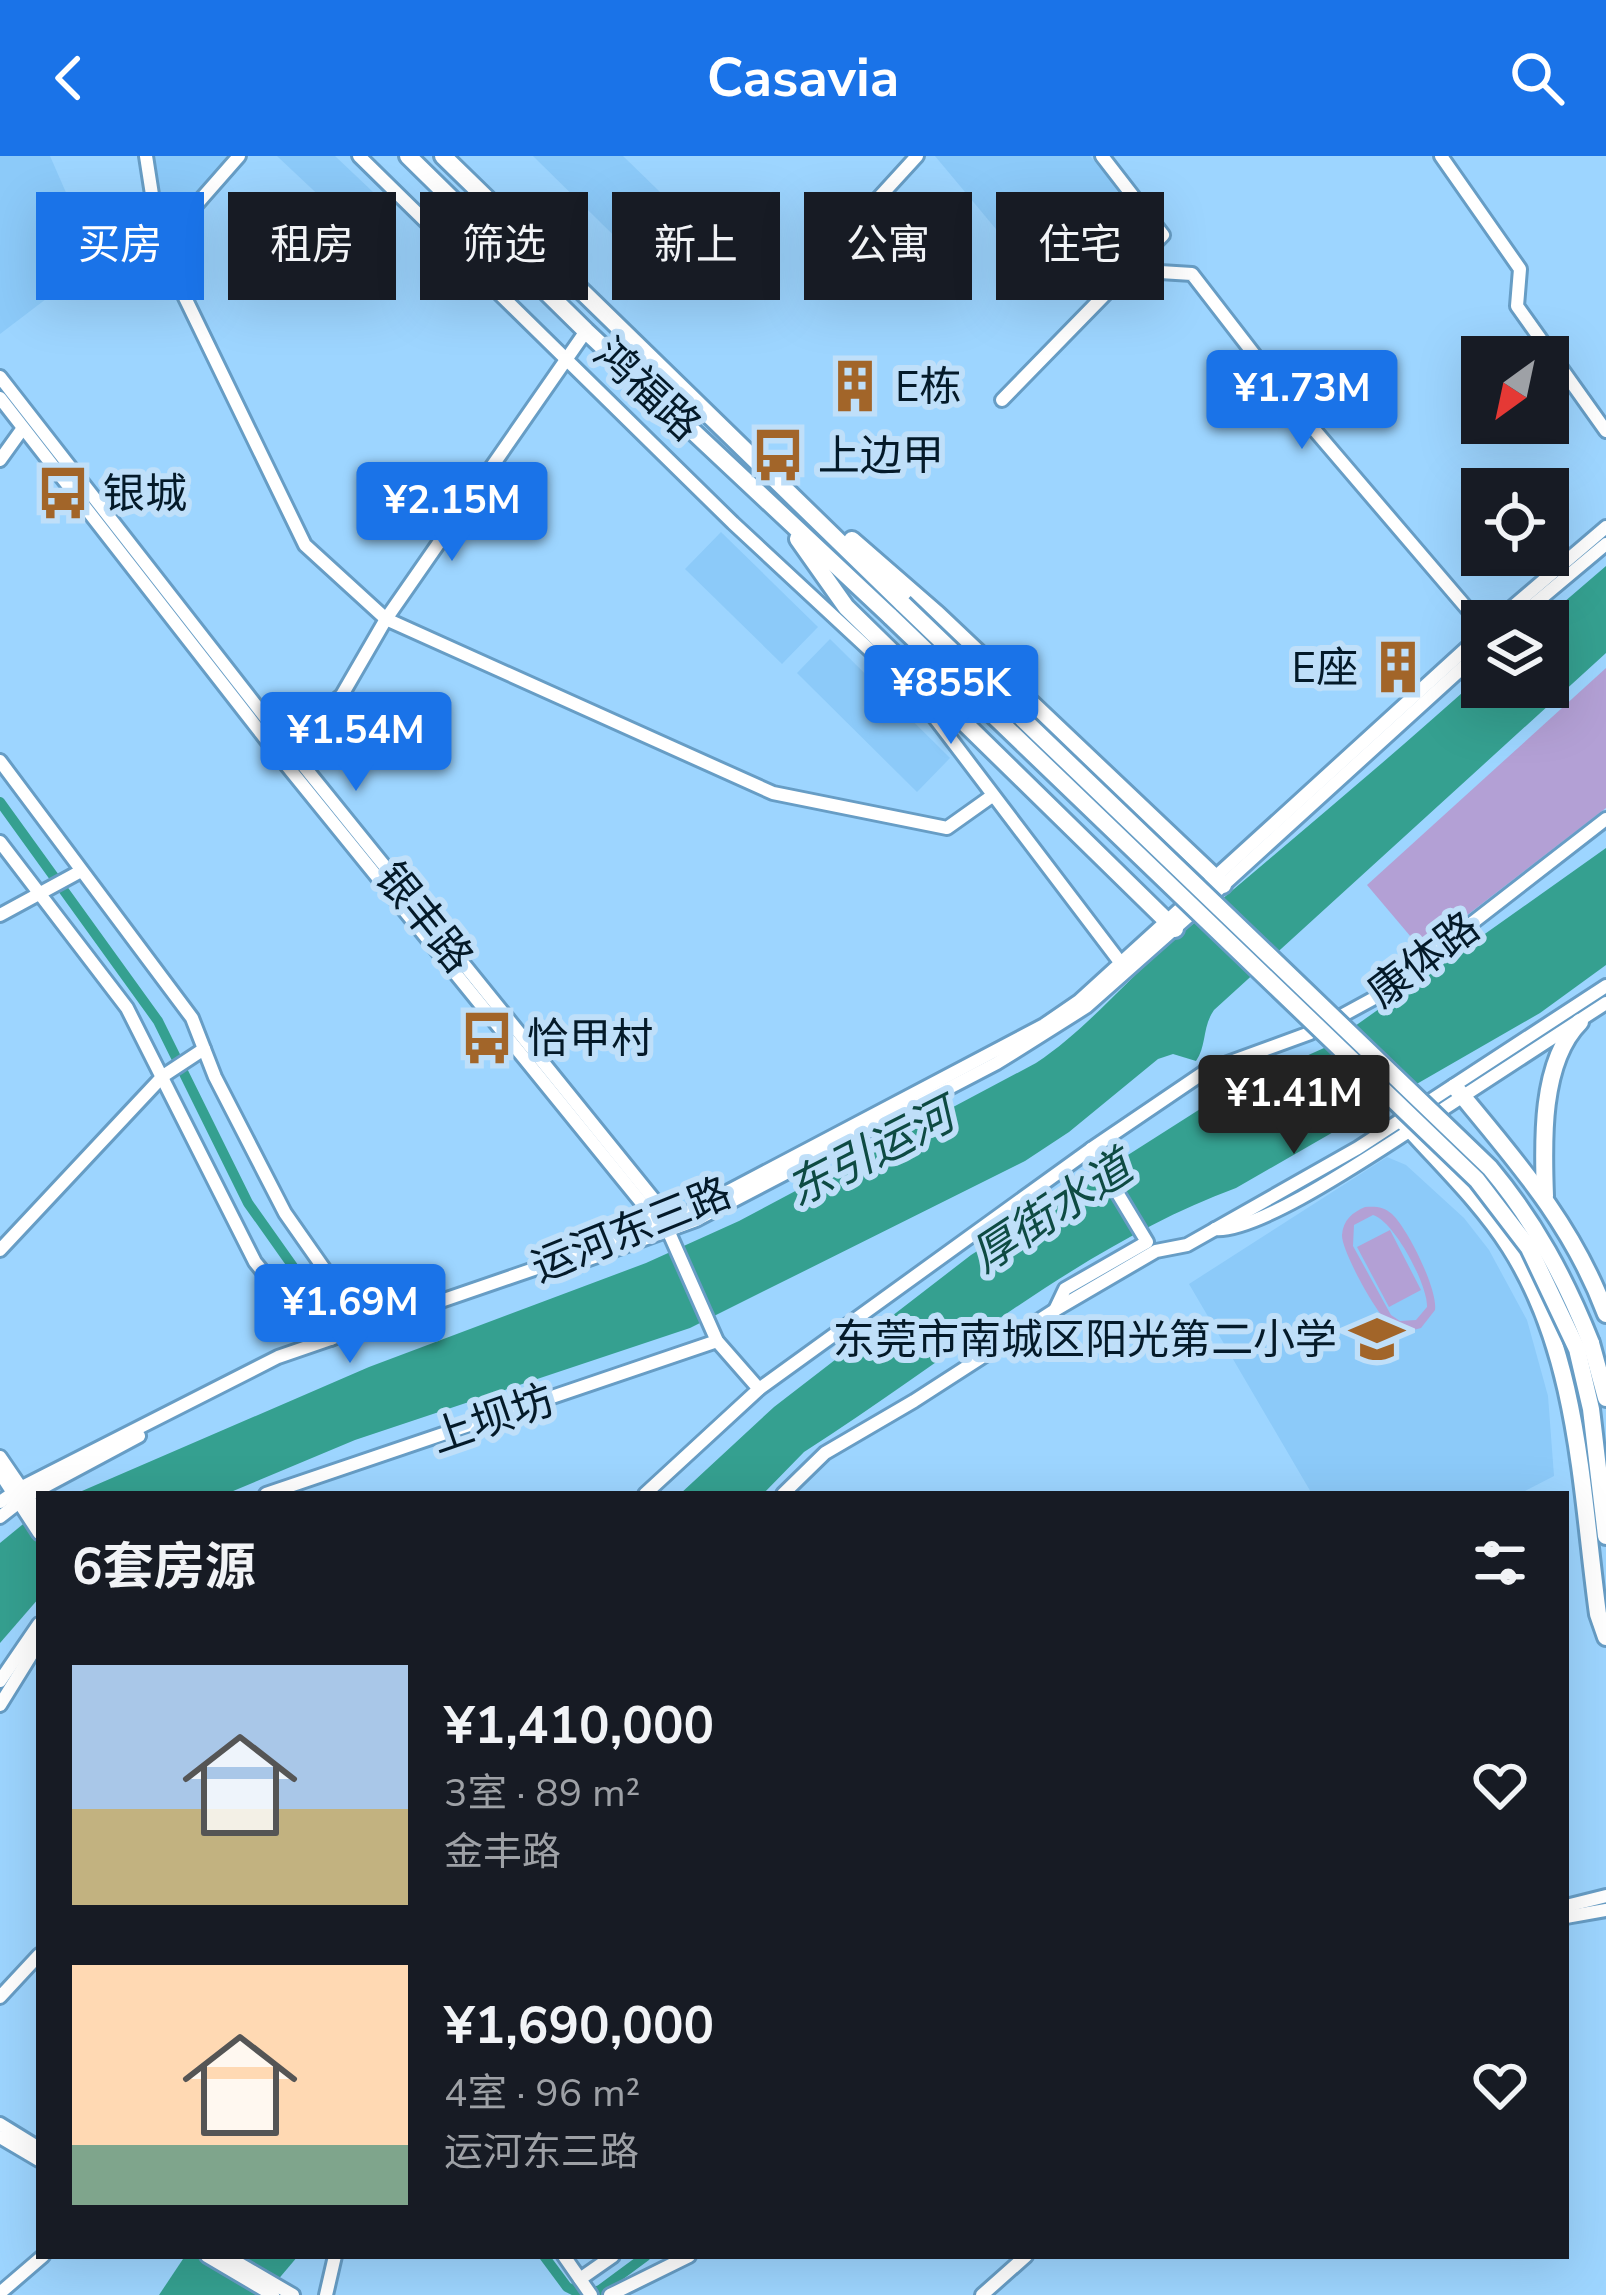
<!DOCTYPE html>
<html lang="zh">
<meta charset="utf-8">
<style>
body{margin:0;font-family:"Nunito Sans","Noto Sans SC",sans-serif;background:#20242c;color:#f1f3f6;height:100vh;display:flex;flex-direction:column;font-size:45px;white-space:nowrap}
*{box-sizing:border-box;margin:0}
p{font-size:39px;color:#9ea1a6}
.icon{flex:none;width:66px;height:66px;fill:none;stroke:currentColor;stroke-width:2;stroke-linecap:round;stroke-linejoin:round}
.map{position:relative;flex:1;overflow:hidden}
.drawer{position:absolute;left:36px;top:1335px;width:1533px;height:768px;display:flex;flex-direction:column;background:#171b24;border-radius:0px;box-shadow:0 12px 48px #0002}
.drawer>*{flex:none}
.guide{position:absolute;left:36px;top:36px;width:1536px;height:108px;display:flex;gap:24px}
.needle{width:78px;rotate:213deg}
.tools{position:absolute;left:1461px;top:180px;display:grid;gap:24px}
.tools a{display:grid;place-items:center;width:108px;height:108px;border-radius:0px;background:#171b24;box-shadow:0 12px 48px #0002;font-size:60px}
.price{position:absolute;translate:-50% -102px;padding:0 27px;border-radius:12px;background:#1a73e8;color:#fff;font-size:39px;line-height:78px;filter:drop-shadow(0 3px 6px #0008)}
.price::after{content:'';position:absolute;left:50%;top:72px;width:36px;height:27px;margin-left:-18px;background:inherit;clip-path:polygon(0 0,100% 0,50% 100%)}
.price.selected{background:#222;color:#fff}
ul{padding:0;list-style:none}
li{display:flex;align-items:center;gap:36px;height:300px;padding:0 36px}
li span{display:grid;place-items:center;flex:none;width:336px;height:240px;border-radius:0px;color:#555}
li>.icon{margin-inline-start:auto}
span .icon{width:144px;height:144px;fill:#fffc;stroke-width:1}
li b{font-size:51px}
h2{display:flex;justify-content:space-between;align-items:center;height:144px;padding:0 36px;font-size:51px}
.pill{padding:0 42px;border-radius:0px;background:#171b24;box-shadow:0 12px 48px #0002;font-size:42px;line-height:108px}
.pill.selected{background:#1a73e8;color:#fff}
header{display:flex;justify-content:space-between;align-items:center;height:156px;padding:0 36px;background:#1a73e8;color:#fff;font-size:54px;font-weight:700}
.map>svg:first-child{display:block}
.built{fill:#8ccaf9}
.green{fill:#b3a0d5;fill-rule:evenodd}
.water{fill:#35a090}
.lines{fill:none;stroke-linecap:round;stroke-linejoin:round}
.canal{stroke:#35a090;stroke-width:10}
.minor-casing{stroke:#679dc5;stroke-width:18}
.major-casing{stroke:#679dc5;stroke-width:22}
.minor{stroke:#fff;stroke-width:12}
.major{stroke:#fff;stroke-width:16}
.major-bridge-casing{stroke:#679dc5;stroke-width:22;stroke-linecap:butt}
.major-bridge{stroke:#fff;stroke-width:16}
.labels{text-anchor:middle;stroke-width:12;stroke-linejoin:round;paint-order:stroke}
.poi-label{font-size:42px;fill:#041a29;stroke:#bfdff9;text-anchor:start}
.street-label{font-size:42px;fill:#041a29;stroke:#bfdff9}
.water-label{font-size:45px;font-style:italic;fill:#0e4b43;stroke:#bfdff9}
</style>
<header><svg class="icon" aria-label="back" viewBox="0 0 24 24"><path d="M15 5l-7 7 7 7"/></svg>Casavia<svg class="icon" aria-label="search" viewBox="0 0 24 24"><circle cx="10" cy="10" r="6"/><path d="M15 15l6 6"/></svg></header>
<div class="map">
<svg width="1606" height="2139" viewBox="0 0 1606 2139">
<rect width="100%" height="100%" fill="#9dd5ff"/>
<g class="built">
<path d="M0 0H50L96 105 0 178Z"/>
<path d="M152 0H229L161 81Z"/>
<path d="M277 0H335L373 36 345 64Z"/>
<path d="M533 0H623L698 73 653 118Z"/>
<path d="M935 0H1090L1132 50 1040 126Z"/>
<path d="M721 376 818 471 782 508 685 413Z"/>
<path d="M830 483 950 602 917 636 797 517Z"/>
<path d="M1387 1001 1406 1009 1464 1062 1489 1094 1527 1164 1548 1240 1554 1320 1519 1338H1312L1189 1128Z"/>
</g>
<g class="green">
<path d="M1606 512V652L1422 794 1367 729Z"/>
<path d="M1365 1051C1376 1050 1384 1051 1392 1058 1408 1073 1438 1134 1435 1154L1421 1172C1411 1175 1402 1176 1393 1171 1379 1164 1341 1094 1342 1079 1343 1064 1353 1056 1365 1051ZM1373 1059C1394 1065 1428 1129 1427 1151L1416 1164 1400 1165 1391 1159 1353 1090 1354 1069Z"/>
<path d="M1390 1074 1421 1134 1389 1151 1357 1091Z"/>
</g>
<g class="water">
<path d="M1606 410V497L1214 854C1202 871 1207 889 1196 905L1173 898 1158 903 1069 976 1025 1005 690 1172 355 1284 226 1338H75L369 1211 646 1107 739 1065 1036 907C1086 874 1121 829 1166 791 1272 700 1379 612 1482 519V531H1548V465H1542Z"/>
<path d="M1606 692V809L1540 857 1236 1032C1083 1088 943 1208 804 1296L763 1338H680L774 1251 971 1099 1230 934 1324 892Z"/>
<path d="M39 1355V1442L0 1487V1387Z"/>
<path d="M185 2100H298L265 2139H159Z"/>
</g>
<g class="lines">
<g class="canal">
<path d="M0 646 158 865 248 1047 316 1143"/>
<path d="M544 2100 567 2131 583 2139"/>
<path d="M586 2139 600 2134 646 2100"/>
</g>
<defs>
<g id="minor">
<path d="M146 0 160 90 305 389 386 463 773 637 947 672 992 640"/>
<path d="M359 0 733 367 916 537 1120 806"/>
<path d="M1441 0 1520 113 1517 150 1606 275"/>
<path d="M863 59 917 0"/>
<path d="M160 90 239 0"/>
<path d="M1128 114 1192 118 1294 250 1482 470"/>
<path d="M0 221 286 588 655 1045 717 1185 759 1233"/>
<path d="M0 242 275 595 645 1051 656 1070"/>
<path d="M1002 244 1163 79 1102 0"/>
<path d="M0 304 23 272"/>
<path d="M1496 465 1606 371"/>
<path d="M1514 465 1606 388"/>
<path d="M281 591 342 539 386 463 586 175"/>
<path d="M0 605 192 862 215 921 285 1057 341 1137 374 1173"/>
<path d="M0 686 127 852 255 1106 289 1148 331 1183"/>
<path d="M1218 734 1482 494"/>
<path d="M0 759 81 715"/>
<path d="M1431 961 1606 847"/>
<path d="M1215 1073C1258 1077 1373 998 1414 972"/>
<path d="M0 1094 163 920 204 893"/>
<path d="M575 1108 696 1064 997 907 1086 851 1199 751"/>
<path d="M1055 1154 1065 1133 1147 1086 1091 993"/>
<path d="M0 1301 39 1358"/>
<path d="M0 1317 39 1377"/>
<path d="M266 1338 717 1185"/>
<path d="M645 1338 759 1233 1091 993 1206 915 1310 877 1378 840 1606 663"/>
<path d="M783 1338 825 1297 914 1245 1055 1154 1156 1095 1187 1089 1358 992 1606 830"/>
<path d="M0 1346 22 1331 278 1201 633 1079 691 1055 1044 869 1079 845 1482 478"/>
<path d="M0 1361 27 1340 139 1280"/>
<path d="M0 1525 39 1468"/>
<path d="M0 1549 39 1486"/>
<path d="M1566 1750 1606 1740"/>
<path d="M1566 1761 1606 1754"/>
<path d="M0 1841 39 1799"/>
<path d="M0 1968 39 1992"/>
<path d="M0 1981 39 2004"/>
<path d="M207 2100 273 2139"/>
<path d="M226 2100 293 2139"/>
<path d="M564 2100 591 2139"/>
<path d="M580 2123 613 2100"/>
<path d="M0 2137 43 2100"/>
<path d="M326 2139 335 2100"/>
<path d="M610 2139 689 2100"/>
<path d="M982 2139 1026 2100"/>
</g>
<g id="major">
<path d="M408 0 586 175 891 461"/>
<path d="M443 0 903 448"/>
<path d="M798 383 846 451 1175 773"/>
<path d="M852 384 937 458 1223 729"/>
<path d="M1455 931C1516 1005 1572 1067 1606 1158"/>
<path d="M1402 964C1438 1005 1481 1045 1510 1091 1579 1199 1581 1334 1598 1458L1606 1481"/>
<path d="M1545 1040C1543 987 1540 906 1580 866"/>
<path d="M1591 1187 1606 1242"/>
<path d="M1577 1193 1591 1253 1606 1380"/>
</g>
</defs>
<use href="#minor" class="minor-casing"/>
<use href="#major" class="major-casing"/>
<use href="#minor" class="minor"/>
<use href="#major" class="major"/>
<defs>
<g id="major-bridge">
<path d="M903 448 1490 1012C1535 1066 1565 1122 1591 1187"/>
<path d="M891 461 1477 1024 1529 1092 1577 1193"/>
</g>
</defs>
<use href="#major-bridge" class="major-bridge-casing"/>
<use href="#major-bridge" class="major-bridge"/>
</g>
<defs>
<symbol id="building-bare" viewBox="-9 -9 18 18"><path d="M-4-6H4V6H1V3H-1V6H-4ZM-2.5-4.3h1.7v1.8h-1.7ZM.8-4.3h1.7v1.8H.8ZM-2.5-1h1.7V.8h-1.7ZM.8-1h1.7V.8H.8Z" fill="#a26529" stroke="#bfdff9" stroke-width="2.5" paint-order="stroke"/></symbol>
<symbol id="bus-bare" viewBox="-9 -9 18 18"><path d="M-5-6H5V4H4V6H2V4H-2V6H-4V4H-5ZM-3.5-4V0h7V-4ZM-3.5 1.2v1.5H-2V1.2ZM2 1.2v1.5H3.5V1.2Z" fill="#a26529" stroke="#bfdff9" stroke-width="2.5" paint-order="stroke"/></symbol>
<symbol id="school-bare" viewBox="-9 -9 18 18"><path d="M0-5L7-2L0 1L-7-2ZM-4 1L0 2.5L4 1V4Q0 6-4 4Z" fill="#a26529" stroke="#bfdff9" stroke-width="2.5" paint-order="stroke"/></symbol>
</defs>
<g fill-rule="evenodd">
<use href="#building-bare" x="817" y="192" width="76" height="76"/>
<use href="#bus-bare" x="740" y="261" width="76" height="76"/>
<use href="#bus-bare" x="25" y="299" width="76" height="76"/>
<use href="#building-bare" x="1360" y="473" width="76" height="76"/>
<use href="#bus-bare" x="449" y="844" width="76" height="76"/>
<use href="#school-bare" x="1339" y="1145" width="76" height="76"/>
</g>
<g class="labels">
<g class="poi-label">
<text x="895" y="245">E栋</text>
<text x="818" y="314">上边甲</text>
<text x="103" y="352">银城</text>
<text x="1358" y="526" text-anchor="end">E座</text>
<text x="527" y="897">恰甲村</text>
<text x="1337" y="1198" text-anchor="end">东莞市南城区阳光第二小学</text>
</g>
<g class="street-label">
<text transform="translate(648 233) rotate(43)" y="15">鸿福路</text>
<text transform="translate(425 761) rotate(51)" y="15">银丰路</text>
<text transform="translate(1423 803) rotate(-37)" y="15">康体路</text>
<text transform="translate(631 1073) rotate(-22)" y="15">运河东三路</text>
<text transform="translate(492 1262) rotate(-19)" y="15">上坝坊</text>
</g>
<g class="water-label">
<text transform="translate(870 996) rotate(-27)" y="16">东引运河</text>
<text transform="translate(1051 1055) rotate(-33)" y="16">厚街水道</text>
</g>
</g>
</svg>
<div class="tools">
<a><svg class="needle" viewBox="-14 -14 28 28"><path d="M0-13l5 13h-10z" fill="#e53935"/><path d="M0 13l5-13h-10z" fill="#9ea1a6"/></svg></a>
<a><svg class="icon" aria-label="locate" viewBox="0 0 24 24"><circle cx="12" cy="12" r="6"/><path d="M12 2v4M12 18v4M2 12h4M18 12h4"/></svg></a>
<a><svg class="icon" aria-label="layers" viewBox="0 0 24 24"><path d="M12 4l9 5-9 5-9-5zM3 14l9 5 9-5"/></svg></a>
</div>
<b class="price" style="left:1302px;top:296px">¥1.73M</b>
<b class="price" style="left:452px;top:408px">¥2.15M</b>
<b class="price" style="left:951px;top:591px">¥855K</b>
<b class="price" style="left:356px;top:638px">¥1.54M</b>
<b class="price selected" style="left:1294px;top:1001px">¥1.41M</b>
<b class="price" style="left:350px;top:1210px">¥1.69M</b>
<div class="guide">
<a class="pill selected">买房</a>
<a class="pill">租房</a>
<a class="pill">筛选</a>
<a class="pill">新上</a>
<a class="pill">公寓</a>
<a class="pill">住宅</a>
</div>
<section class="drawer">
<h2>6套房源<svg class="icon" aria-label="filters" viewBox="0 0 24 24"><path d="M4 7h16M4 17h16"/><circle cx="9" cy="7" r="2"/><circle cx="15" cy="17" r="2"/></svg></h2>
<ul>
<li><span style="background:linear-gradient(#a9c7e8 60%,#c2b280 0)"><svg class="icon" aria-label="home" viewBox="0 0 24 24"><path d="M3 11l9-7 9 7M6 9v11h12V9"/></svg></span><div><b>¥1,410,000</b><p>3室 · 89 m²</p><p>金丰路</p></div><svg class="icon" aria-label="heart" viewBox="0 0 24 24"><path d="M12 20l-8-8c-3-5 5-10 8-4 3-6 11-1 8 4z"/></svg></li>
<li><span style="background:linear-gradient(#ffd9b3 75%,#7fa58c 0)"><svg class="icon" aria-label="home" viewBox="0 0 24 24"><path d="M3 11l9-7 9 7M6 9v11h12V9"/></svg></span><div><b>¥1,690,000</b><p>4室 · 96 m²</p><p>运河东三路</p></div><svg class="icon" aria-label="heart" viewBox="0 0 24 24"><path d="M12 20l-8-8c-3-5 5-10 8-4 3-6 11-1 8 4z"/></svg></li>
</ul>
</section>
</div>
